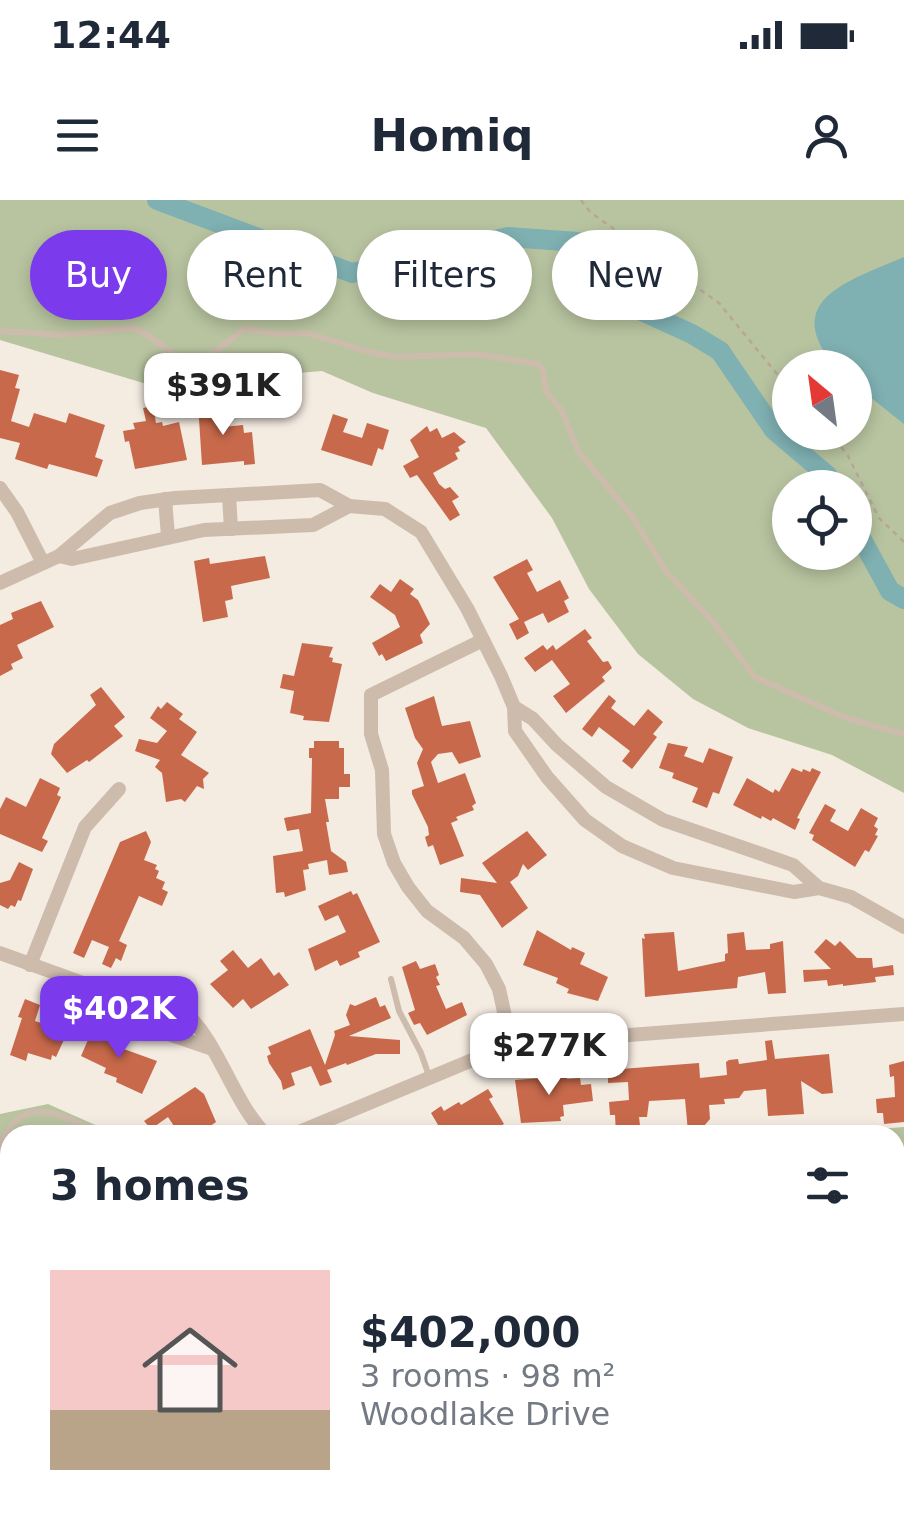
<!DOCTYPE html>
<meta charset="utf-8">
<style>
body{margin:0;font-family:"DejaVu Sans",sans-serif;background:#f6f6f7;color:#1f2937;height:100vh;display:flex;flex-direction:column;font-size:38px;white-space:nowrap}
*{box-sizing:border-box;margin:0}
p{font-size:32px;color:#747a83}
.icon{flex:none;width:55px;height:55px;fill:none;stroke:currentColor;stroke-width:2;stroke-linecap:round;stroke-linejoin:round}
.map{position:relative;flex:1;overflow:hidden}
.side{position:absolute;left:0px;top:925px;width:905px;height:392px;display:flex;flex-direction:column;background:#fff;border-radius:30px 30px 0 0;box-shadow:0 5px 15px #0003}
.side>*{flex:none}
.banner{position:absolute;left:30px;top:30px;width:845px;height:90px;display:flex;gap:20px}
.needle{width:65px;rotate:331deg}
.buttons{position:absolute;left:772px;top:150px;display:grid;gap:20px}
.buttons a{display:grid;place-items:center;width:100px;height:100px;border-radius:50%;background:#fff;box-shadow:0 5px 15px #0003;font-size:50px}
.price{position:absolute;translate:-50% -85px;padding:0 22px;border-radius:20px;background:#fff;color:#222;font-size:32px;line-height:65px;filter:drop-shadow(0 2px 5px #0008)}
.price::after{content:'';position:absolute;left:50%;top:60px;width:30px;height:22px;margin-left:-15px;background:inherit;clip-path:polygon(0 0,100% 0,50% 100%)}
.price.active{background:#7c3aed;color:#fff}
ul{padding:0;list-style:none}
li{display:flex;align-items:center;gap:30px;height:250px;padding:0 50px}
li+li{border-top:2px solid #e0e1e3}
li span{display:grid;place-items:center;flex:none;width:280px;height:200px;border-radius:0px;color:#555}
li>.icon{margin-inline-start:auto}
span .icon{width:120px;height:120px;fill:#fffc;stroke-width:1}
li b{font-size:42px}
h2{display:flex;justify-content:space-between;align-items:center;height:120px;padding:0 50px;font-size:42px}
.tag{padding:0 35px;border-radius:45px;background:#fff;box-shadow:0 5px 15px #0003;font-size:35px;line-height:90px}
.tag.active{background:#7c3aed;color:#fff}
.status{display:flex;justify-content:space-between;align-items:center;height:70px;padding:0 50px;background:#fff;direction:ltr}
.status svg{height:28px;fill:currentColor}
header{display:flex;justify-content:space-between;align-items:center;height:130px;padding:0 50px;background:#fff;font-size:45px;font-weight:600}
.map>svg:first-child{display:block}
.green{fill:#b8c4a0;fill-rule:evenodd}
.water{fill:#7fb0b2}
.lines{fill:none;stroke-linecap:round;stroke-linejoin:round}
.river{stroke:#7fb0b2;stroke-width:20}
.building{fill:#c8694b}
.path{stroke:#b9a596;stroke-width:2.5;stroke-dasharray:5 5;stroke-linecap:butt}
.lane{stroke:#cdbbac;stroke-width:6}
.street{stroke:#cdbbac;stroke-width:14}
</style>
<div class="status"><b>12:44</b><svg viewBox="0 0 49 12"><path d="M0 12V9h3v3zM5 12V6h3v6zM10 12V3h3v9zM15 12V0h3v12zM26 1h20v11H26zM47 4h2v5h-2z"/></svg></div>
<header><svg class="icon" aria-label="menu" viewBox="0 0 24 24"><path d="M4 6h16M4 12h16M4 18h16"/></svg>Homiq<svg class="icon" aria-label="person" viewBox="0 0 24 24"><circle cx="12" cy="8" r="4"/><path d="M4 21q1-7 8-7t8 7"/></svg></header>
<div class="map">
<svg width="904" height="1317" viewBox="0 0 904 1317">
<rect width="100%" height="100%" fill="#f4ebe1"/>
<g class="green">
<path d="M0 0H904V593L832 555 748 528 693 499 638 454 589 389 552 318 486 228 373 193 322 171 150 185 0 140ZM790 168H855V232H790ZM790 288H855V352H790Z"/>
<path d="M48 904 118 935H10V1023L0 1034V914Z"/>
<path d="M904 927V1221L895 1227V935H841V932Z"/>
</g>
<path class="water" d="M904 57V224L855 185V168L836 167C778 100 851 80 904 57Z"/>
<g class="lines">
<g class="river">
<path d="M157 0 352 73 508 37 578 42 637 109 692 134 720 151 774 230 827 275 834 288"/>
<path d="M855 327 890 391 904 399"/>
</g>
</g>
<g class="building">
<path d="M0 170 19 175 15 188 20 189 11 221 29 227 34 213 66 223 69 213 105 225 95 257 103 260 97 277 49 264 47 269 15 259 20 243 0 238Z"/>
<path d="M220 201 223 227 243 225 244 233 252 232 255 264 244 265V261L202 265 198 204Z"/>
<path d="M153 206 156 223 162 222 163 226 179 222 187 260 135 269 129 241 125 242 123 231 135 229 133 223 146 221 143 208Z"/>
<path d="M333 214 348 219 343 232 362 238 367 223 389 230 383 250 378 248 372 266 321 250Z"/>
<path d="M427 226 430 232 437 228 442 238 454 232 466 242 458 247 460 251 455 253 458 259 433 273 439 284 445 289 450 287 459 297 452 301 460 315 450 321 417 275 410 278 403 266 419 257 410 240Z"/>
<path d="M265 356 270 378 231 386 233 399 225 401 228 417 203 422 194 361 209 358 210 364Z"/>
<path d="M527 359 533 370 527 373 537 392 560 380 569 398 564 401 569 412 548 423 543 413 524 422 529 433 517 440 509 424 519 419 493 377Z"/>
<path d="M400 379 414 389 410 394 418 400 430 424 420 435 423 443 386 461 382 454 379 456 372 443 400 427 395 415 370 397 380 384 391 392Z"/>
<path d="M41 401 54 427 17 445 23 458 11 464 13 469 0 476V425L13 419 11 413Z"/>
<path d="M585 429 592 438 587 441 603 462 608 461 612 468 602 477 605 481 566 513 553 496 570 484 552 460 535 472 524 458 543 445 547 450 553 445 556 450Z"/>
<path d="M302 443 333 447 329 457 333 458 332 462 342 464 329 522 303 520 304 516 290 513 294 491 280 488 283 474 294 476Z"/>
<path d="M101 487 125 517 114 526 123 536 89 562 87 560 67 573 51 554 54 544 96 505 90 495Z"/>
<path d="M609 495 616 501 611 508 634 526 648 509 663 522 653 534 657 537 632 569 622 561 630 551 599 527 592 537 582 529Z"/>
<path d="M434 496 442 526 470 521 481 557 459 564 452 552 438 554 431 562 438 583 465 573 476 603 472 606 474 610 456 617 458 620 451 623 464 656 440 665 433 645 428 647 425 637 429 635 428 627 412 594V590L424 586 417 563 423 549 415 538 405 508Z"/>
<path d="M167 502 183 514 179 519 197 532 181 555 209 573 203 579 204 589 197 586 185 602 181 599 166 602 162 573 155 567 160 560 135 551 139 539 157 543 167 531 150 518 158 506 161 509Z"/>
<path d="M314 541H339V548H344V574H350V587H339V599H325L329 622H326L331 651 346 662 348 672 329 675 327 660 308 664 309 669 303 670 306 690 285 697 284 692 276 693 273 656 303 651 299 629 287 631 284 618 311 613 312 558H309V548H314Z"/>
<path d="M668 543 688 547 684 556 703 563 709 548 733 557 719 594 713 592 707 608 692 602 698 588 672 578 674 573 659 568Z"/>
<path d="M792 568 802 572 803 569 810 572 812 568 821 572 797 618 800 619 795 630 773 618 771 621 762 616 761 619 733 605 747 578 773 593 775 589 779 592Z"/>
<path d="M40 578 60 588 57 595 61 597 42 638 48 641 42 652 0 634V609L6 597 26 607Z"/>
<path d="M825 604 836 610 830 621 848 631 861 608 878 618 874 626 878 629 875 635 878 636 869 652 865 650 855 667 812 640 814 635 809 633Z"/>
<path d="M146 631 151 642 144 660 157 665 155 669 159 671 156 678 165 682 162 689 168 692 162 706 139 696 119 741 127 745 121 761 116 758 111 768 102 764 109 747 92 740 84 758 73 753 120 642Z"/>
<path d="M527 631 547 655 528 670 523 664 518 676 510 682 528 708 502 728 480 695 460 692 461 678 497 683 482 663Z"/>
<path d="M19 662 33 669 21 701 18 700 15 707 11 705 8 709 0 705V683L10 680Z"/>
<path d="M351 691 353 695 357 693 380 742 358 752 360 757 340 766 337 760 315 771 308 749 346 732 338 715 325 721 318 706Z"/>
<path d="M537 730 571 750 572 747 585 753 580 764 608 777 598 801 567 793 569 789 556 783 558 778 523 765Z"/>
<path d="M674 732 678 771 725 761V754L728 753 727 734 744 732 746 750 770 749V744L783 741 786 793 768 794 765 772 738 777 737 788 645 797 642 738 645 739 644 734Z"/>
<path d="M826 739 835 746 840 741 857 758H872L873 768 893 765 894 775 875 777 876 782 843 786V784L828 786 827 780 804 782 803 770 831 769 814 752Z"/>
<path d="M233 750 248 768 261 758 274 776 279 772 289 785 251 809 243 799 233 808 210 784 228 770 220 761Z"/>
<path d="M416 761 420 769 435 764 439 775 436 777 440 785 436 786 446 809 462 802 467 815 427 835 420 823 414 825 408 813 415 810 402 767Z"/>
<path d="M376 797 380 807 385 805 391 818 349 836 400 840V854H376L347 865 346 863 327 870 332 882 320 886 311 866 291 873 295 885 283 890 281 881 269 863 267 856 271 854 268 847 310 829 325 865 335 835 334 831 350 825 346 815 350 804 355 806Z"/>
<path d="M25 799 40 805 35 821 54 827 59 813 74 818 56 857 52 855 51 860 28 853 26 861 10 855 22 818 18 817Z"/>
<path d="M94 826 123 843 121 848 157 861 142 894 116 882 117 878 104 873 106 868 81 856Z"/>
<path d="M772 840 775 859 829 854 833 893 822 894 801 881 804 914 768 916 766 889 744 891 739 898 724 899 725 904 709 905 710 919 704 926H697V932H688L685 899 649 901 647 917H639L641 934 616 935 615 915H610L609 902 629 900 628 882 608 883V870L699 863 700 878 727 875 726 862 729 860 738 859 739 864 767 860 765 841Z"/>
<path d="M904 861V922L884 924 883 913H877L876 899 895 897 894 876 890 877 889 865Z"/>
<path d="M567 876V879L580 878 581 885 591 884 593 901 563 905 564 916 560 917 561 921 521 923 515 880Z"/>
<path d="M195 887 204 894 216 922 203 931 206 935H180L168 917 151 929 144 921Z"/>
<path d="M488 889 493 897 489 899 504 924 485 935H444L431 913 441 906 444 911 459 902 461 905Z"/>
<path d="M92 1308H246L238 1317H94Z"/>
<path d="M527 1308H668L672 1317H655V1312L642 1317H505Z"/>
<path d="M730 1308 733 1315 752 1308H791L795 1317H706Z"/>
</g>
<g class="lines">
<g class="path">
<path d="M581 0 590 12 719 103 790 190"/>
<path d="M828 232 847 254 879 318 904 342"/>
</g>
<g class="lane">
<path d="M0 131 62 135 133 128 146 134 175 155 194 158 214 153 244 129 279 134 308 133 365 151 395 157 475 154 538 164 543 170 546 191 562 211 578 251 631 315 666 371 714 423 755 477 846 518 904 534"/>
<path d="M391 779 399 811 421 853 429 876"/>
<path d="M0 950C17 891 60 912 100 935"/>
<path d="M895 1079 904 1078"/>
</g>
<g class="street">
<path d="M0 288 17 312 43 363"/>
<path d="M229 295 231 329"/>
<path d="M165 299 168 336"/>
<path d="M59 356 72 359 204 330 313 325 349 306"/>
<path d="M0 383 59 356 110 313 140 303 175 298 320 290 349 306 385 309 421 332 467 408 501 476 514 507 515 531 547 577 585 620 622 646 673 668 794 692 819 688"/>
<path d="M483 440 371 495V534L382 570 384 634 394 663 408 687 427 711 464 738 486 764 499 789 511 844"/>
<path d="M514 507 533 519 557 545 606 587 663 620 793 665 819 688 851 697 904 727"/>
<path d="M0 753 116 795 143 820 166 833 210 848"/>
<path d="M30 765 85 627 119 589"/>
<path d="M116 795C211 780 215 883 266 935"/>
<path d="M292 935 511 844 904 814"/>
<path d="M0 1129 10 1133"/>
<path d="M284 1308 290 1317"/>
<path d="M440 1314 458 1308"/>
<path d="M27 1317 34 1308"/>
<path d="M881 1317 904 1308"/>
</g>
</g>
</svg>
<div class="buttons">
<a><svg class="needle" viewBox="-14 -14 28 28"><path d="M0-13l5 13h-10z" fill="#e53935"/><path d="M0 13l5-13h-10z" fill="#747a83"/></svg></a>
<a><svg class="icon" aria-label="locate" viewBox="0 0 24 24"><circle cx="12" cy="12" r="6"/><path d="M12 2v4M12 18v4M2 12h4M18 12h4"/></svg></a>
</div>
<b class="price" style="left:223px;top:238px">$391K</b>
<b class="price active" style="left:119px;top:861px">$402K</b>
<b class="price" style="left:549px;top:898px">$277K</b>
<div class="banner">
<a class="tag active">Buy</a>
<a class="tag">Rent</a>
<a class="tag">Filters</a>
<a class="tag">New</a>
</div>
<section class="side">
<h2>3 homes<svg class="icon" aria-label="filters" viewBox="0 0 24 24"><path d="M4 7h16M4 17h16"/><circle cx="9" cy="7" r="2"/><circle cx="15" cy="17" r="2"/></svg></h2>
<ul>
<li><span style="background:linear-gradient(#f6c9c9 70%,#b9a48a 0)"><svg class="icon" aria-label="home" viewBox="0 0 24 24"><path d="M3 11l9-7 9 7M6 9v11h12V9"/></svg></span><div><b>$402,000</b><p>3 rooms · 98 m²</p><p>Woodlake Drive</p></div></li>
</ul>
</section>
</div>
